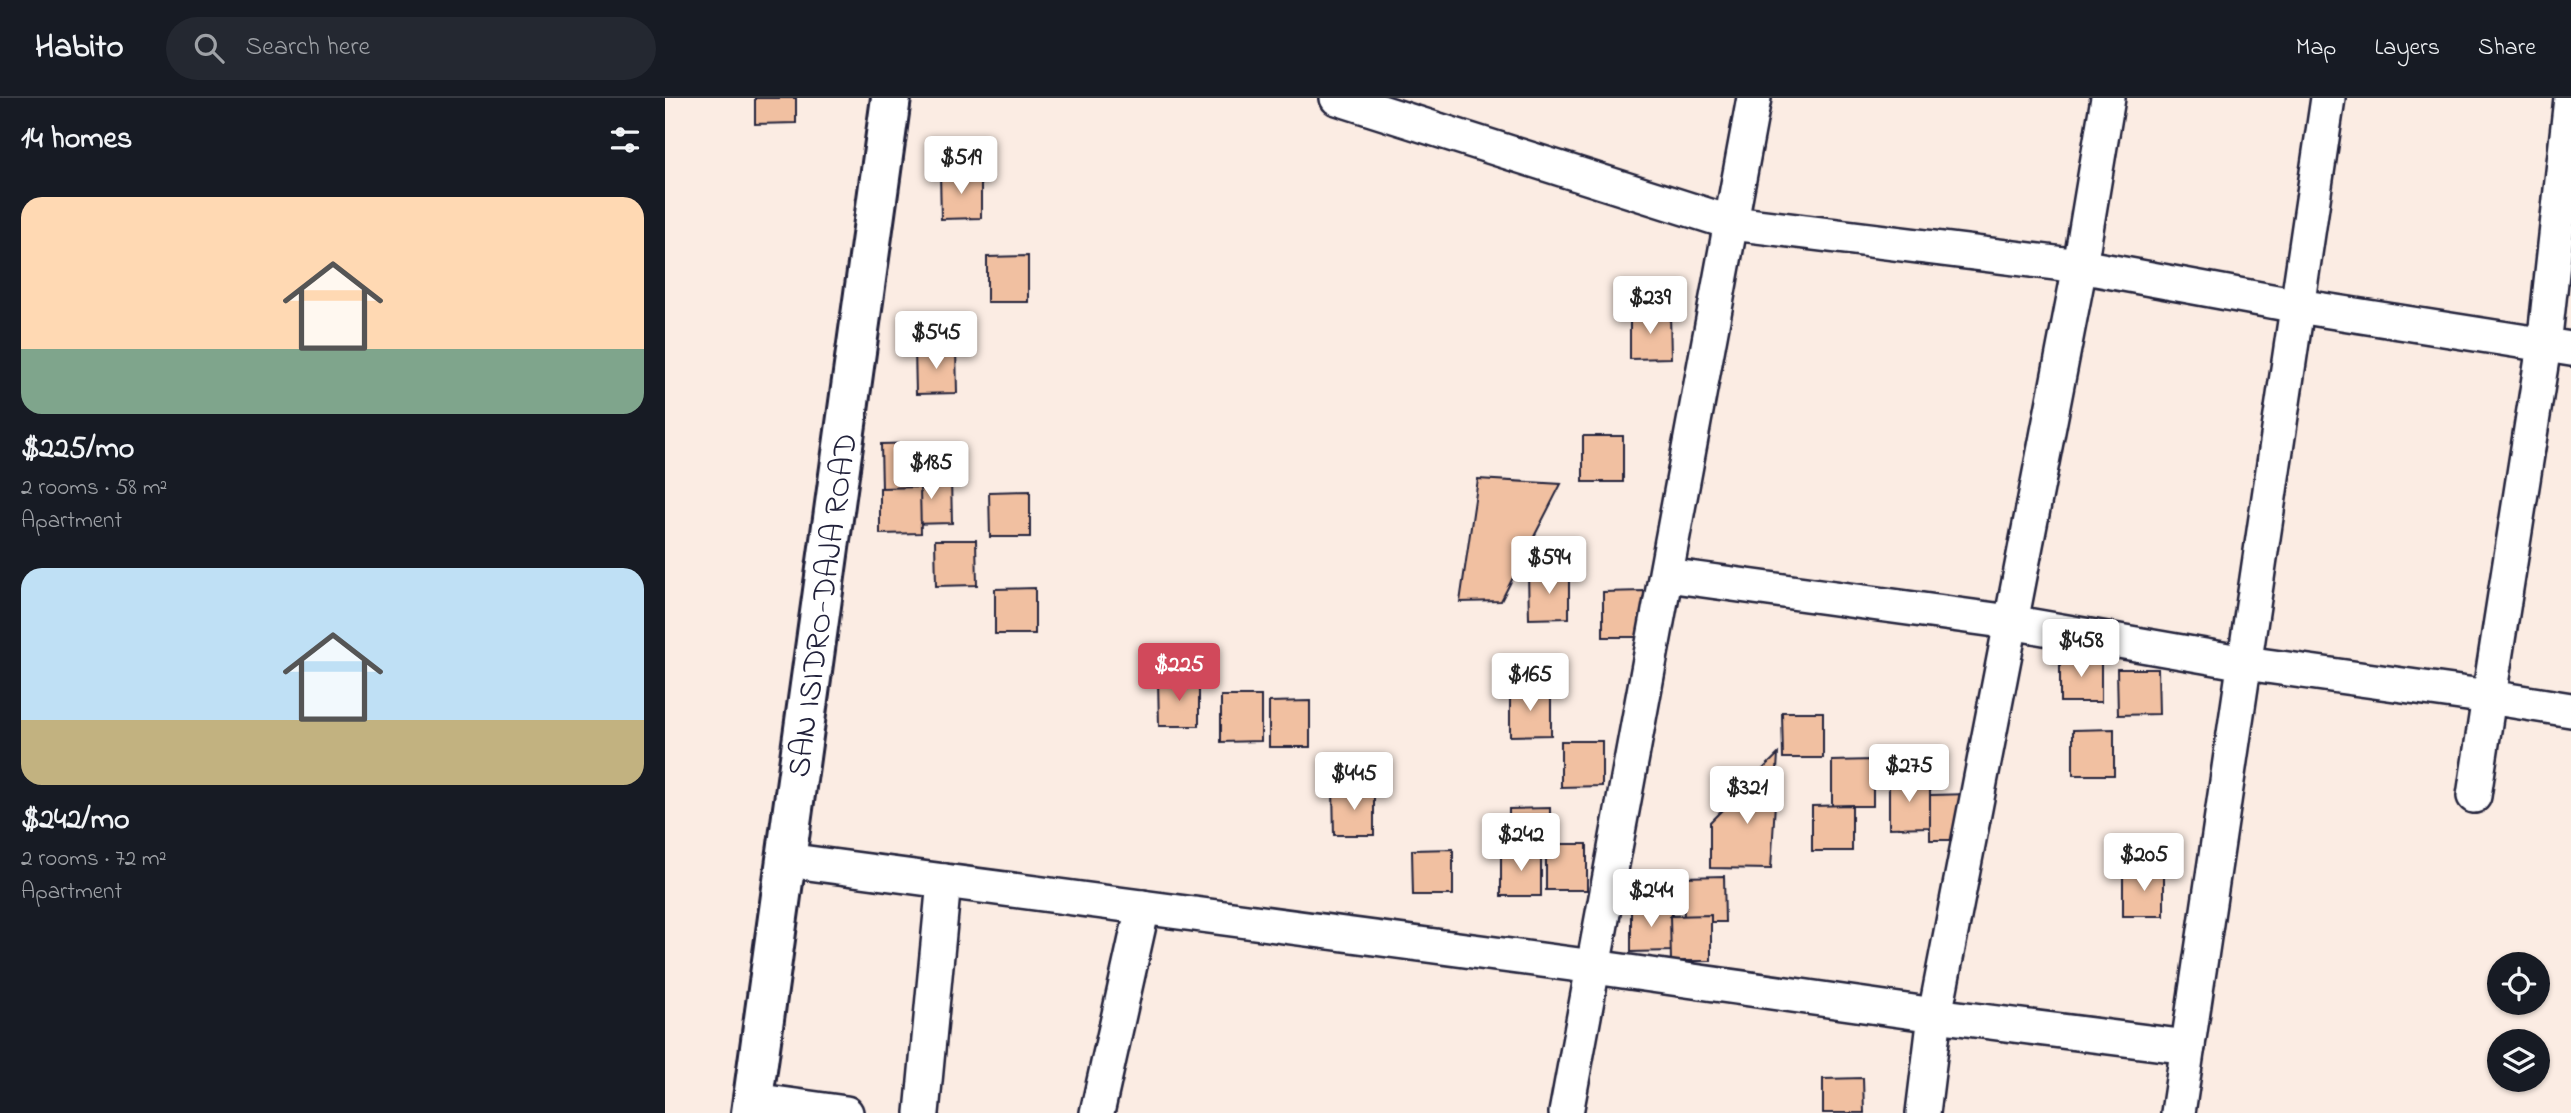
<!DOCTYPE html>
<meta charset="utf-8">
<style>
body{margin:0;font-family:"Indie Flower",sans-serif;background:#242831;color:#f1f3f6;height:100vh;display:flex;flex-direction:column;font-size:26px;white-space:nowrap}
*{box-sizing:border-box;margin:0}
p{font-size:23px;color:#9ea1a6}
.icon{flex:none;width:38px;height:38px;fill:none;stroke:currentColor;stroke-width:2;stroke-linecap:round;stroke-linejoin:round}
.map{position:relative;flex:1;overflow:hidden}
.sheet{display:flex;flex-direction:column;background:#171b24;width:665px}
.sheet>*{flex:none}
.tools{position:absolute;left:1822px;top:854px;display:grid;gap:14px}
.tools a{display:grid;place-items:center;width:63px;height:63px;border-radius:50%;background:#171b24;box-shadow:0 2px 5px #0004;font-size:35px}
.price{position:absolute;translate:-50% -60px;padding:0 16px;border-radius:7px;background:#fff;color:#222;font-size:23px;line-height:46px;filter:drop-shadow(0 2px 4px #0008)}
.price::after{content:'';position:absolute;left:50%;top:42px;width:21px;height:16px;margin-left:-10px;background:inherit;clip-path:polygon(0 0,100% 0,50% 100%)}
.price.selected{background:#d1495b;color:#fff}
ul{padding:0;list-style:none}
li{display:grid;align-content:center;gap:14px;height:371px;padding:0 21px}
li span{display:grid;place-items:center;height:217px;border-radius:21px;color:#555}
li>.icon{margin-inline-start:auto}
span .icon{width:126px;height:126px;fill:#fffc;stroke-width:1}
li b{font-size:30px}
h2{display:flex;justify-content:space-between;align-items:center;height:84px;padding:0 21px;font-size:30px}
header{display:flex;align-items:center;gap:42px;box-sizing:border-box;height:98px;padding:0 35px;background:#171b24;border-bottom:2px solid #363941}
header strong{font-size:33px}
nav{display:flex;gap:38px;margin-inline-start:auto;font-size:24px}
.search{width:490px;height:63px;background:#242831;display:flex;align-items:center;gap:18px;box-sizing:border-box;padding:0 24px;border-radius:38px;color:#9ea1a6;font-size:26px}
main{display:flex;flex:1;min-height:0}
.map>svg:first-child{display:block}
.building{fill:#f1c0a1;stroke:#22223b;stroke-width:2}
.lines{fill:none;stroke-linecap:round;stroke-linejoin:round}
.street-casing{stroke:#22223b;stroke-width:38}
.secondary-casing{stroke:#22223b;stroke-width:44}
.street{stroke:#fff;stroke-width:33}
.secondary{stroke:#fff;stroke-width:38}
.labels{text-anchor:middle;stroke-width:7;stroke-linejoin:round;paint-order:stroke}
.street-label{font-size:32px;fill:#22223b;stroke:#fff}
</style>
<header>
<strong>Habito</strong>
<div class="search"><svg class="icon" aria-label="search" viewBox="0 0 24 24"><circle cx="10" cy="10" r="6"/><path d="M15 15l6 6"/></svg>Search here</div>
<nav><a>Map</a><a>Layers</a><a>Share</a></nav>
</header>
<main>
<section class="sheet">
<h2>14 homes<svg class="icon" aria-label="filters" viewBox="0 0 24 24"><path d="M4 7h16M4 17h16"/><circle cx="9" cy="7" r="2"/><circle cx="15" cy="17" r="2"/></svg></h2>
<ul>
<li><span style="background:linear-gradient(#ffd9b3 70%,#7fa58c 0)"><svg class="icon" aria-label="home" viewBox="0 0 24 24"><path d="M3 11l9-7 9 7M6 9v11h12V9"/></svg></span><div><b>$225/mo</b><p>2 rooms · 58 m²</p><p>Apartment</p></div></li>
<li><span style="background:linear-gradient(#bfe0f5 70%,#c2b280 0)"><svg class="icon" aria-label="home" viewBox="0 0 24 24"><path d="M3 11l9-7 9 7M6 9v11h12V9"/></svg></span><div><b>$242/mo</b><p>2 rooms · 72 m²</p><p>Apartment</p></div></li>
</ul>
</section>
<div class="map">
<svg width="1906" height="1015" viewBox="0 0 1906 1015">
<rect width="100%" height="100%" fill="#fbece3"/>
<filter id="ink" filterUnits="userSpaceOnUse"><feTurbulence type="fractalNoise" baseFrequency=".0143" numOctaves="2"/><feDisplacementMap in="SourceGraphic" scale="14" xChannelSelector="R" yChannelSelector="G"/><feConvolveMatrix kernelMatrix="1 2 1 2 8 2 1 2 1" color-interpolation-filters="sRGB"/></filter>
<g filter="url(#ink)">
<g class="building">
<path d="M90 0H131V25L90 26Z"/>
<path d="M275 75H316V120L276 121Z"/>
<path d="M363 158V204H322V159Z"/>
<path d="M965 215H1005L1006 260 965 261Z"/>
<path d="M250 250H291L292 295 251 296Z"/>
<rect x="918" y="338" width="40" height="46"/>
<path d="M257 345V390L217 391 216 346Z"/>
<path d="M245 380H286L287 425 246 426Z"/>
<path d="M813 381 896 386 836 503 795 504Z"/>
<path d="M255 389 256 435 215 436V390Z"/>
<path d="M365 393V439H325L324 394Z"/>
<path d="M270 442H311L312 487 271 488Z"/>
<path d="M863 475H904V520L864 521Z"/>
<path d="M370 490V536H330V491Z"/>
<path d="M979 493V539H938V494Z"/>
<rect x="1395" y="558" width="41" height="46"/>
<path d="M1452 571H1493L1494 616 1453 617Z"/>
<path d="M493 582H534V628H494Z"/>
<path d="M845 592H886V637L845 638Z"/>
<path d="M556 598H596V643L556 644Z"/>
<path d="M645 603V649H604V604Z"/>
<path d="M1117 614H1158V660H1118Z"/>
<path d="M1449 631V677H1408V632Z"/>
<path d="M896 643H937V688L896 689Z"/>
<path d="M1113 656 1106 771 1045 770V724Z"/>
<path d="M1208 662V708H1167V663Z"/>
<path d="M1265 683V729L1224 730V684Z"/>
<path d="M668 691H709V737H669Z"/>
<path d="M1306 696V742H1265V697Z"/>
<path d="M1187 707V753H1147V708Z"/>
<path d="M885 710V756H844V711Z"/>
<rect x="881" y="746" width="41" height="46"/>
<path d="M788 751V797H748L747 752Z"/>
<path d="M876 752V798H836V753Z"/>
<path d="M1499 772V818H1458V773Z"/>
<path d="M1059 778 1060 824H1019L1018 779Z"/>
<path d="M966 808H1007V853L966 854Z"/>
<path d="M1046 817V863H1006L1005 818Z"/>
<path d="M1198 980 1199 1015H1158V981Z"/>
</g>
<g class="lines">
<defs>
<g id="street">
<path d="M672 0 1067 125 1415 168 1633 208 1906 251"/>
<path d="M1002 477 1345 524 1580 565 1824 599 1879 248 1906 0"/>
<path d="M1809 698 1824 599 1906 612"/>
<path d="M121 762 929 869 1270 917 1523 949"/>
<path d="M88 1002 181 1015"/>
<path d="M257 1015 279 783"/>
<path d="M432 1015 478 809"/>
<path d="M901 1015 1089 0"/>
<path d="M1258 1015 1270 917 1415 168 1443 0"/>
<path d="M1513 1015 1663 0"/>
</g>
<path id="secondary" d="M86 1015 226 0"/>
</defs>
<use href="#street" class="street-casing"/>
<use href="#secondary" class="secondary-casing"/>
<use href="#street" class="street"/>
<use href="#secondary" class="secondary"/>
</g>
</g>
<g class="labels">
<g class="street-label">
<text transform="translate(156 507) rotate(-82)" y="11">SAN ISIDRO-DAJA ROAD</text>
</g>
</g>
</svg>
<div class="tools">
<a><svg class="icon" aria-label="locate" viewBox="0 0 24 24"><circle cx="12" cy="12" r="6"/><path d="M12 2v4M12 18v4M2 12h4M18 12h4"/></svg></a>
<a><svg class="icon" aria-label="layers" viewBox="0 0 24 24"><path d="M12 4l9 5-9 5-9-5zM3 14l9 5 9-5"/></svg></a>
</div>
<b class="price" style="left:296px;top:98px">$519</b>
<b class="price" style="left:985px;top:238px">$239</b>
<b class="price" style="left:271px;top:273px">$545</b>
<b class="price" style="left:266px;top:403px">$185</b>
<b class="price" style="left:884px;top:498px">$594</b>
<b class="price" style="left:1416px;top:581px">$458</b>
<b class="price selected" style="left:514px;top:605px">$225</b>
<b class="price" style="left:865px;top:615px">$165</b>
<b class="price" style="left:1244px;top:706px">$275</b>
<b class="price" style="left:689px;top:714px">$445</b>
<b class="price" style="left:1082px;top:728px">$321</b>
<b class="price" style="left:856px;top:775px">$242</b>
<b class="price" style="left:1479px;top:795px">$205</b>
<b class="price" style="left:986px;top:831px">$244</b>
</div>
</main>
